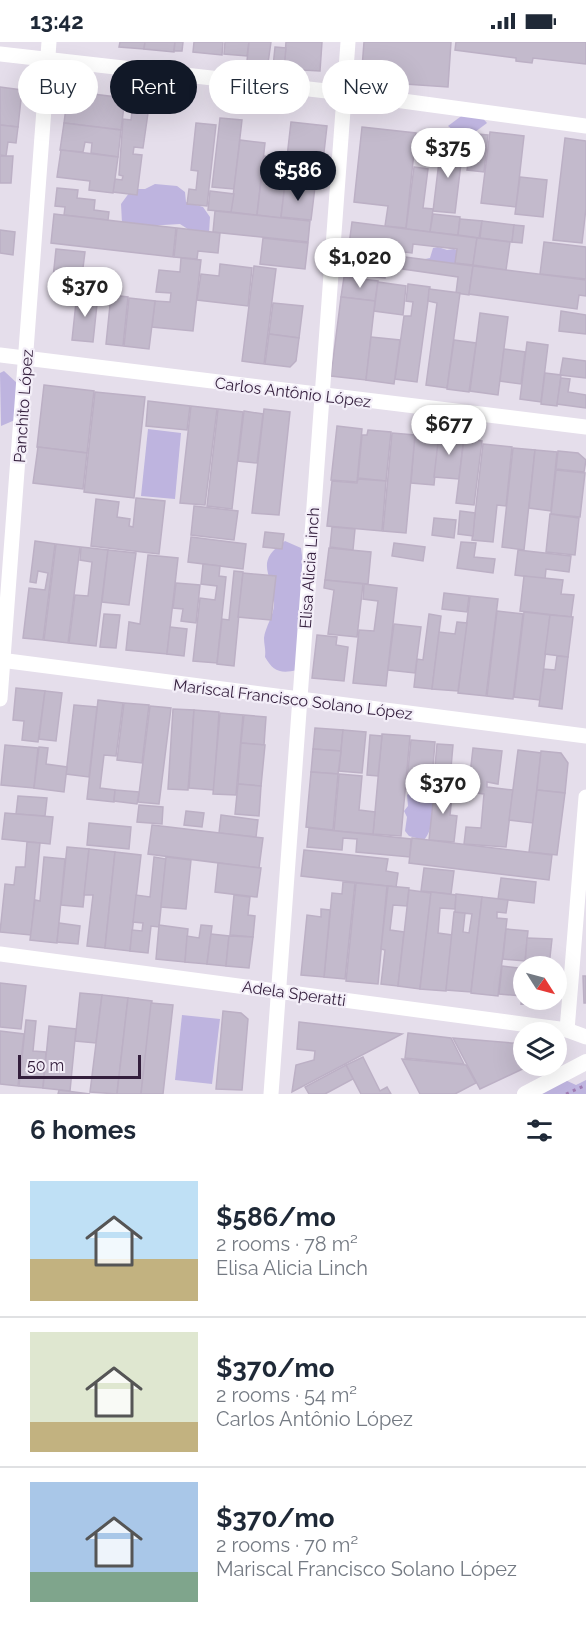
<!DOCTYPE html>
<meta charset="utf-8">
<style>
body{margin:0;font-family:Raleway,sans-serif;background:#f6f6f7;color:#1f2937;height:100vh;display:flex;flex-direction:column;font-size:22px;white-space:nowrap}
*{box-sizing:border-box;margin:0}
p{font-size:20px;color:#747a83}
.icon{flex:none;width:33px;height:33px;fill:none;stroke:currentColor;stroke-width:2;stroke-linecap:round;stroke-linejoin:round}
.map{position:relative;height:1052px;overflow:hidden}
.sheet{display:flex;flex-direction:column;background:#fff;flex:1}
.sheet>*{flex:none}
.top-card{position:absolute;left:18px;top:18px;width:550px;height:54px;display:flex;gap:12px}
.needle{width:39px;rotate:126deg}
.tools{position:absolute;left:513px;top:914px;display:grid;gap:12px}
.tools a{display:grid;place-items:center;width:54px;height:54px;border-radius:50%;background:#fff;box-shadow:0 6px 24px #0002;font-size:30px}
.scale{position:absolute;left:18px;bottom:15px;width:123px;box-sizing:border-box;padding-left:6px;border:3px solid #331e3c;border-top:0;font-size:16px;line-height:21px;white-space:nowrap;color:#331e3c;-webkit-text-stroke:4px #f3eef8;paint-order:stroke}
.price{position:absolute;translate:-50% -51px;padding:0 14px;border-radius:21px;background:#fff;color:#222;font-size:20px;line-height:39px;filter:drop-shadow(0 2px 3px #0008)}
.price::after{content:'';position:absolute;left:50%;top:36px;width:18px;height:14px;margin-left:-9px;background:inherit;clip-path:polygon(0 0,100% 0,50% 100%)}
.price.selected{background:#111827;color:#fff}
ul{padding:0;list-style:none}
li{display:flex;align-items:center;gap:18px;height:150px;padding:0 30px}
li+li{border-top:2px solid #e0e1e3}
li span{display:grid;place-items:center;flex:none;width:168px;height:120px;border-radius:0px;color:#555}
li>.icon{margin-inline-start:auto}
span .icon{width:72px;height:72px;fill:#fffc;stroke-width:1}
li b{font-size:26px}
h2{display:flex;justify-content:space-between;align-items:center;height:72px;padding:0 30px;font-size:26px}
.chip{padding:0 21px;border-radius:27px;background:#fff;box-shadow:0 6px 24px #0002;font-size:21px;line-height:54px}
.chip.selected{background:#111827;color:#fff}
.status{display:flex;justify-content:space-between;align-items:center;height:42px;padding:0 30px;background:#fff;direction:ltr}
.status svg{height:16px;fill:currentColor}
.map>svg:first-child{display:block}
.green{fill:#beb4df}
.building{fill:#c3bacc;stroke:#bcb0c5;stroke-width:1.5}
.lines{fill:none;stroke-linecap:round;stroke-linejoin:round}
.path{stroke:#9f7bb2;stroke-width:3;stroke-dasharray:3 4.5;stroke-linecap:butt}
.minor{stroke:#fff;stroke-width:15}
.secondary{stroke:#fff;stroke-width:16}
.labels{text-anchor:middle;stroke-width:4.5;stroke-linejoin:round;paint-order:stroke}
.street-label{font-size:16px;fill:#331e3c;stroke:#f3eef8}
</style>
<div class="status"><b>13:42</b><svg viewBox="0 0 49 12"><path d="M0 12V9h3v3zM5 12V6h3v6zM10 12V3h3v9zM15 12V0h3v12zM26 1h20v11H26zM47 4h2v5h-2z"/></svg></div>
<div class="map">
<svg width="586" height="1052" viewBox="0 0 586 1052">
<rect width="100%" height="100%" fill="#e5deeb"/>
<g class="green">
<path d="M468 69 479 72 487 81 471 93 457 91 448 84Z"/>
<path d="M155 142 177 144 185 150 186 160 203 165 210 175 209 191 197 193 180 182 146 184 122 181 121 162 132 147H145Z"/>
<path d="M438 205 447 208 454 207 463 212 465 221 461 227 422 223 425 217 430 216 433 206Z"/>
<path d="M4 329 18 342 15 378 1 384 0 331Z"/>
<path d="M148 387 181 391 175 457 141 454Z"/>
<path d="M285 499 301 506 304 529 297 628C280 632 273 629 265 615 266 607 264 603 264 596 265 585 275 572 274 560 273 531 253 521 285 499Z"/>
<path d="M412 749 429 751C436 762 433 789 424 798L409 794 405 789 407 775 404 769 408 764 407 753Z"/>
<path d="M182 973 220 977 212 1042 175 1038Z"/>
<path d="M563 1037 576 1043 586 1038V1052H541Z"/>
</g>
<g class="building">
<path d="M120 0H145L144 7 119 5Z"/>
<path d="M145 0H175L174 10 144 7Z"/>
<path d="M175 0H183L182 9H174Z"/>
<path d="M194 0H223L222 13 193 10Z"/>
<path d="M225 0H249L247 14 224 12Z"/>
<path d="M249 0H271L268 21 247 19Z"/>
<path d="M286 0H322L320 29 284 27Z"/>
<path d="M364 0H451L448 45 361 39Z"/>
<path d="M456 0H586V22L533 16 532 21 516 19V16L455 8Z"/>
<path d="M275 5 286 6 284 26 273 25Z"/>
<path d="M0 45 22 48 18 85 0 83Z"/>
<path d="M68 49 125 56 121 88 64 81Z"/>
<path d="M133 62 149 64 143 106 134 105 133 112 142 113 137 153 113 150 115 137 122 138 123 134 119 133 123 77 131 78Z"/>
<path d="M220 76 242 78 234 147 212 145Z"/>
<path d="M291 80 327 84 323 119 287 115Z"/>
<path d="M64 81 121 88 118 115 91 111 92 101 85 100 83 110 60 108Z"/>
<path d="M196 81 216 83 207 164 187 162 189 147 196 148 198 129 191 128Z"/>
<path d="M0 83 18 85 16 101 8 100 6 114 0 113Z"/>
<path d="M362 85 416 91 406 186 385 184 388 164 354 160Z"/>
<path d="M490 90 524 94 516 165 481 161Z"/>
<path d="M465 91 488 93 484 130 467 128 469 116H463Z"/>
<path d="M565 96 586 99V166L582 201 553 198Z"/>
<path d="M240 98 265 101 257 173 231 170Z"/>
<path d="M441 103 463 105 455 171 433 169Z"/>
<path d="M61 108 118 115 113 151 89 148 90 139 57 135Z"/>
<path d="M0 114H13L11 141H0Z"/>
<path d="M264 114 288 117 281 176 257 173Z"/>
<path d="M301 117 318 119 315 145 285 142 287 124 299 126Z"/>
<path d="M414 125 428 127 423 166 433 167 430 190 406 187Z"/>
<path d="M520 135 547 138 543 175 515 172Z"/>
<path d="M285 142 315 145 311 178 281 175Z"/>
<path d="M57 146 78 148 77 156 95 158 94 168 109 170 108 178 64 173 65 165 55 164Z"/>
<path d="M210 149 234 152 231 170 208 168Z"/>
<path d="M215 169 310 179 308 200 213 190Z"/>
<path d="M54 172 176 186 173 215 51 201Z"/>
<path d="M433 172 460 175 458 193 430 190Z"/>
<path d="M460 177 482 179 479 196 458 193Z"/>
<path d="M482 179 514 183 512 200 480 196Z"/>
<path d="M352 180 477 196 473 223 455 221 457 207 413 202 412 211 349 203Z"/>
<path d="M514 183 524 184 522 201 512 200Z"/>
<path d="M177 186 220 191 218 211 198 209 197 217 174 215Z"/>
<path d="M0 188 15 190 13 213 0 211Z"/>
<path d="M263 196 308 201 305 227 260 222Z"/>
<path d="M477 196 510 200 506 228 473 223Z"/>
<path d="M544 200 586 205V237L540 232Z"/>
<path d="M56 207 85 210 80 249 52 246Z"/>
<path d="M352 207 388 211 385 236 349 232Z"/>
<path d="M405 215 473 224 469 253 456 251 458 235 403 227Z"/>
<path d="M181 216 201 218 193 289 152 285 155 259 170 260 171 251 156 250 159 228 180 230Z"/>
<path d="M220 222 252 226 248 264 197 258 201 232 219 234Z"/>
<path d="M254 224 276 227 264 322 242 319Z"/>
<path d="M473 224 586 238V254L579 253 577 267 469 252Z"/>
<path d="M344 235 378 239 375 259 341 255Z"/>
<path d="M378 240 406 244 403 273 374 269Z"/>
<path d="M408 242 430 245 417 340 395 337 404 274H411L413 260 406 259Z"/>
<path d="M429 247 460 251 447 346 426 343 437 261 428 259Z"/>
<path d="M77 251 98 253 93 300 72 298Z"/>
<path d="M111 253 128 255 123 304 106 302Z"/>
<path d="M341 255 375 259 366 338 331 334Z"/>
<path d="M129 256 155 259 149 307 124 304Z"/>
<path d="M273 261 303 264 299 296 269 292Z"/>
<path d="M561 269 586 273V292L559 289Z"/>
<path d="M480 271 508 275 498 353 470 349Z"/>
<path d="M269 292 299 296 296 319 290 325 265 322Z"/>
<path d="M371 295 400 298 394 342 366 338Z"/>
<path d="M454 298 476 301 469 350 447 347Z"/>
<path d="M527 300 548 303 541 360 520 357Z"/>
<path d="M504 307 525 310 521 342 500 339Z"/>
<path d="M563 316 586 319V336L560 333Z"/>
<path d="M545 331 561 333 557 364 541 362Z"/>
<path d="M561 336 570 337 568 350 586 353V366L557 362Z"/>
<path d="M44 343 94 349 87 411 37 405Z"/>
<path d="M95 350 145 355 134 456 84 450Z"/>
<path d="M148 359 190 364 187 388 146 384Z"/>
<path d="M191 364 217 367 205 463 180 461Z"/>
<path d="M218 367 243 370 232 467 207 464Z"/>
<path d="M264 367 290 370 279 473 252 471Z"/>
<path d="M244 369 263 372 257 421 238 419Z"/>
<path d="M337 384 362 387 357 440 331 438Z"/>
<path d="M368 388 391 390 386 439 358 436 362 393H367Z"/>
<path d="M415 390 439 392 434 443 411 441Z"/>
<path d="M392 391 415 393 406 491 383 489Z"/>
<path d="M439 392 464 394 459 437 434 435Z"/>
<path d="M464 397 482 399 474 463 456 461Z"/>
<path d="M483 402 512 405 506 464 497 463 493 500 472 498Z"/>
<path d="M38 405 87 411 83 447 33 441Z"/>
<path d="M513 406 535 408 524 508 502 505Z"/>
<path d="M535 408 557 410 551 469 529 466Z"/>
<path d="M558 409 578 411 586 418 584 430 556 427Z"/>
<path d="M556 428 585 431 580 475 551 472Z"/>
<path d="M358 437 386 439 382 489 327 484 332 439 357 441Z"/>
<path d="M136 456 165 459 159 512 91 504 96 457 119 460 117 475 130 477 129 484 133 485Z"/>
<path d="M194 464 238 469 234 498 191 493Z"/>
<path d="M460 469 475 471 473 494 458 492Z"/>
<path d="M550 472 579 476 575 513 546 510Z"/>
<path d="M434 476 456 478 454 496 432 493Z"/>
<path d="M332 485 355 487 353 508 330 505Z"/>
<path d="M265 490 284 492 282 507 263 505Z"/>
<path d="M191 495 246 502 243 527 188 520Z"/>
<path d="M35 499 55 502 43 598 23 596 29 546 45 548 48 531 38 529 36 541 30 540Z"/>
<path d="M461 500 476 501 474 515 495 517 493 531 457 526Z"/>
<path d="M394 501 425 505 423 519 392 514Z"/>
<path d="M56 502 80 505 68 601 44 598Z"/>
<path d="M81 505 108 508 96 604 69 601 75 553 88 554 92 520 80 518Z"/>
<path d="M329 506 371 510 368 542 325 538Z"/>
<path d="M108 508 136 511 129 563 102 560Z"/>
<path d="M518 508 571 514 569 530 546 527 545 537 515 533Z"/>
<path d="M148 513 178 516 167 612 126 608 129 580 140 582Z"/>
<path d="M203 522 220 524 219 534 226 535 217 621 193 619 200 556 215 558 217 544 201 542Z"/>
<path d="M234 529 243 530 234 624 217 622 222 577 229 578Z"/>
<path d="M243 531 276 534 271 578 238 575Z"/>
<path d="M524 534 563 538 561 552 574 553 571 575 520 569Z"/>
<path d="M325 538 363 542 357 595 328 592 334 548 324 546Z"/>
<path d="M176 541 200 543 196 581 181 579 183 567 173 566Z"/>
<path d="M364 542 397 546 386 644 353 641 359 588 374 589 378 559 363 557Z"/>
<path d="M444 551 469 554 467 570 442 567Z"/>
<path d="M470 554 498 557 486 654 458 651Z"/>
<path d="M497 569 523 572 513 657 487 654Z"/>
<path d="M524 570 550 573 540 658 514 655Z"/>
<path d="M104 572 120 573 116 606 100 605Z"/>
<path d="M429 572 441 574 432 647 414 645 417 617 423 618Z"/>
<path d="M550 573 573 575 568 615 545 612Z"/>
<path d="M457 580 467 581 458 649 432 647 439 590 455 592Z"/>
<path d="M394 582 421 585 415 631 388 628Z"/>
<path d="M170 585 187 587 184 614 167 612Z"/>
<path d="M317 593 337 595 336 603 348 605 344 639 312 636Z"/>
<path d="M557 614 568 615 562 667 539 664 544 627 555 628Z"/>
<path d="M16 646 45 649 38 700 22 698 24 679 13 678Z"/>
<path d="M45 649 62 651 56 699 39 697Z"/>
<path d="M98 658 123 661 116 714 104 713 100 746 115 748 114 760 87 757Z"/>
<path d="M124 661 149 663 142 721 117 718Z"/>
<path d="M74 663 97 665 89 735 66 732Z"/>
<path d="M150 664 171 666 159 762 138 760Z"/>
<path d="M173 667 194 668 188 748 168 747Z"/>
<path d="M194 668 219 670 214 748 189 746Z"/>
<path d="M220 671 243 673 236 753 213 752Z"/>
<path d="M244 673 266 675 264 703 241 701Z"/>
<path d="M315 686 343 688 341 709 313 707Z"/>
<path d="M343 688 366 690 362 731 339 729Z"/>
<path d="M382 692 410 694 401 794 373 792Z"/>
<path d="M370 693 382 694 378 734 367 733Z"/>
<path d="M411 698 435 700 431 749 406 747Z"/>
<path d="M241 701 265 703 261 744 238 742Z"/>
<path d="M437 702 453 703 450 737 434 736Z"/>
<path d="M5 703 38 706 34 746 1 743Z"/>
<path d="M39 705 48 706 46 722 67 725 64 750 34 746Z"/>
<path d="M473 706 502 709 498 742 487 740V745L513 748 506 805 464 802 466 785 481 786 484 752 468 750Z"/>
<path d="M313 707 341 709 338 732 311 730Z"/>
<path d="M518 708 541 711 533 781 509 778Z"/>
<path d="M541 709 561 711 568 721 565 751 537 748Z"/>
<path d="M311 730 338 732 333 788 306 785Z"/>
<path d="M339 732 362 734 359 768 375 770 373 792 334 789Z"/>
<path d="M238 742 261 744 259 774 235 772Z"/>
<path d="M435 742 453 744 450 773 457 774 454 800 429 798Z"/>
<path d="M115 748 139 750 137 762 114 759Z"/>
<path d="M537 748 565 751 557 813 529 810Z"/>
<path d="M18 754 47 756 45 774 16 772Z"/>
<path d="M139 763 163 765 162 782 137 780Z"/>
<path d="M186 769 204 771 202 785 184 783Z"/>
<path d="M5 771 53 775 50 802 2 797Z"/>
<path d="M221 773 258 778 256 795 219 791Z"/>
<path d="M89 781 131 785 129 807 87 803Z"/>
<path d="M152 783 263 796 259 826 148 812Z"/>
<path d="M309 786 411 797 410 815 356 810 357 797 343 796 342 808 307 805Z"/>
<path d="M412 796 552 813 549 838 409 821Z"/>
<path d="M27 800 40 801 31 893 0 890 5 842 14 843 16 825H25Z"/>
<path d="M67 805 89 807 83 865 61 863Z"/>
<path d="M89 807 115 810 105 906 87 904 93 853H84Z"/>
<path d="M304 808 388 817 386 829 398 831 396 845 301 834Z"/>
<path d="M115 810 141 813 130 909 105 906Z"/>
<path d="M44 815 65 817 57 901 30 898 35 858 40 859Z"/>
<path d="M154 815 166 817 159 885 151 884 148 911 130 909 132 888 142 889 143 881 133 880 136 853 150 855Z"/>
<path d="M166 815 191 818 186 867 161 865Z"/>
<path d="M218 821 261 826 257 855 215 850Z"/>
<path d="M424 826 454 829 451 852 421 849Z"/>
<path d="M501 836 536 840 534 861 498 857Z"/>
<path d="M343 840 355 841 345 937 324 935 332 851 342 852Z"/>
<path d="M356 841 387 844 378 942 346 939Z"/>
<path d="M388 844 409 846 407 864 393 863 390 888 404 890 398 944 381 942 385 908 381 907Z"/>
<path d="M409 848 431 851 420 947 398 944Z"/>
<path d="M431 850 456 853 455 867 440 866 438 891 452 893 446 949 420 947Z"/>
<path d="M456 852 482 855 471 950 446 948 454 870 465 871 463 890 469 891 472 872 455 870Z"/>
<path d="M234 853 250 855 248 873 255 874 253 895 230 893Z"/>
<path d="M482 855 508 858 506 871 497 870V876L507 877 498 954 471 951Z"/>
<path d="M321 867 330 868 324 935 301 933 307 873 321 875Z"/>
<path d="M59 881 80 884 78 902 57 900Z"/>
<path d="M159 883 188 887 185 920 156 917Z"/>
<path d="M201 883 212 884 207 922 185 920 187 894 199 896Z"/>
<path d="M506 887 528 889 525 919 503 917Z"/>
<path d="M211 892 229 894 226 924 207 922Z"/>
<path d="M229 894 253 895 249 926 226 924Z"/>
<path d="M527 896 552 897 549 924H525Z"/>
<path d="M502 924 518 926 517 942H523L522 954 499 952Z"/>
<path d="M583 934H586V961H584Z"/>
<path d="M524 937V957H546V964L521 962Z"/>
<path d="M0 941 26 944 21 987 0 985Z"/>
<path d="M80 951 102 953 96 1001 75 999Z"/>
<path d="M102 953 128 956 117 1052 90 1050Z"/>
<path d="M128 956 152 959 141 1052H117Z"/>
<path d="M151 961 173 963 163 1052H141Z"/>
<path d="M223 969 241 971 248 977 242 1048 216 1047Z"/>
<path d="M26 978 36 979 33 1009 46 1010 43 1046 19 1044Z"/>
<path d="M299 980 402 992 292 1050 296 1023 314 1018 315 1009 297 1007Z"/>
<path d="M49 984 76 987 70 1049 43 1046Z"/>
<path d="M0 989 24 992 18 1044 0 1042Z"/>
<path d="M408 991 451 996 464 1022 405 1016Z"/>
<path d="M453 996 524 1002V1023H531L480 1047Z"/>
<path d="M363 1015 380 1049 387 1045 391 1052H361L346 1023Z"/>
<path d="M402 1017 466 1023 476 1041 455 1052H420Z"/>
<path d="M346 1023 353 1037 325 1052H309L305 1045Z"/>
<path d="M59 1048 90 1052H58Z"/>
</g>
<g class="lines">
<path class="path" d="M566 1052 586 1043"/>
<g class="minor">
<path d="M0 12 344 51 586 84"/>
<path d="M0 313 586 385"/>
<path d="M0 618 586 694"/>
<path d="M0 657 49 0"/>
<path d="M0 912 567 988 586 995"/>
<path d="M567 988 586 755"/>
<path d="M271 1052 348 0"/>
</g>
<path class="secondary" d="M525 1052 586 1020"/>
</g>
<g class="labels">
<g class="street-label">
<text transform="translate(293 350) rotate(7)" y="6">Carlos Antônio López</text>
<text transform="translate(23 364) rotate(-86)" y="6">Panchito López</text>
<text transform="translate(309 526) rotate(-86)" y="6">Elisa Alicia Linch</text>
<text transform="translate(293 657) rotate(7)" y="6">Mariscal Francisco Solano López</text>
<text transform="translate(294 951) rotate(8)" y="6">Adela Speratti</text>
</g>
</g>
</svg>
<div class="tools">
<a><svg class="needle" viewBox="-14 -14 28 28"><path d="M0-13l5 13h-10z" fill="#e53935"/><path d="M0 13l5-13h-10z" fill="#747a83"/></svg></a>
<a><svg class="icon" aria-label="layers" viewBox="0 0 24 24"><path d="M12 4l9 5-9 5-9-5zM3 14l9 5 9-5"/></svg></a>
</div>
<div class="scale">50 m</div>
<b class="price" style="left:448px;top:137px">$375</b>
<b class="price selected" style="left:298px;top:160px">$586</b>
<b class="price" style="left:360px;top:247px">$1,020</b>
<b class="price" style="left:85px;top:276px">$370</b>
<b class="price" style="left:449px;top:414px">$677</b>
<b class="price" style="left:443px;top:773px">$370</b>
<div class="top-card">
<a class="chip">Buy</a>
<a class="chip selected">Rent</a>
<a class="chip">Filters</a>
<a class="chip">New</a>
</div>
</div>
<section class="sheet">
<h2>6 homes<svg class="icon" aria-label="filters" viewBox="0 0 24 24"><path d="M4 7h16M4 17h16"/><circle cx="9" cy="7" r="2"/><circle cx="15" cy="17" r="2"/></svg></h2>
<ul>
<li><span style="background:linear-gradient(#bfe0f5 65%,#c2b280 0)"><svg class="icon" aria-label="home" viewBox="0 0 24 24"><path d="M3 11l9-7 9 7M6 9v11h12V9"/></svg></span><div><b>$586/mo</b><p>2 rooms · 78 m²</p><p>Elisa Alicia Linch</p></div></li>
<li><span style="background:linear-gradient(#dfe7d0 75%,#c2b280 0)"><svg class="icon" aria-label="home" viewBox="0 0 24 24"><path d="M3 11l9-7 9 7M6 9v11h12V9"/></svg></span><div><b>$370/mo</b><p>2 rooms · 54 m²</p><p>Carlos Antônio López</p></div></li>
<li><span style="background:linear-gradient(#a9c7e8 75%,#7fa58c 0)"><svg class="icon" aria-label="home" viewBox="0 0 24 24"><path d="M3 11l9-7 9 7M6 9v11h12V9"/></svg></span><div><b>$370/mo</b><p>2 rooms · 70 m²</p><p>Mariscal Francisco Solano López</p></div></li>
</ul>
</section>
